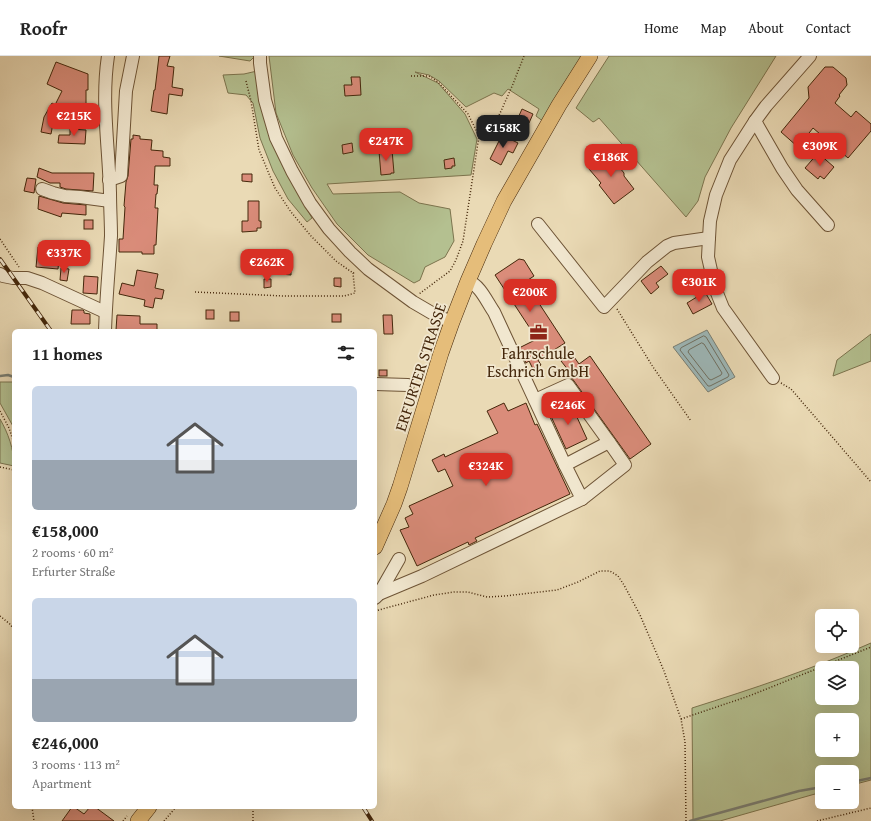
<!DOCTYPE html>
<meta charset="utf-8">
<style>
body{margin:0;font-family:"Gentium Book Plus",serif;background:#f2f2f2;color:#222;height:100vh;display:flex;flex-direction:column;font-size:15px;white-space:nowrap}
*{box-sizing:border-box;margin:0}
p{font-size:13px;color:#767676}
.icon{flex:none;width:22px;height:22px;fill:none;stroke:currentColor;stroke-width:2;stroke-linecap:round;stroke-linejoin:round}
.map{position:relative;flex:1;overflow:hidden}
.sheet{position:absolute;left:12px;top:273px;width:365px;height:480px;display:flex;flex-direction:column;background:#fff;border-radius:6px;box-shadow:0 4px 16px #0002}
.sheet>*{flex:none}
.controls{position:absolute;left:815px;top:553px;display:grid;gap:8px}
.controls a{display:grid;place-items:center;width:44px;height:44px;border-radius:6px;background:#fff;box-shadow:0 4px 16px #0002;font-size:20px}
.price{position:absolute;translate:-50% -34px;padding:0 9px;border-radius:8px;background:#d93025;color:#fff;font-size:13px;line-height:26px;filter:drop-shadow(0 1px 2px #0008)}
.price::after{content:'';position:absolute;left:50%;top:24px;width:12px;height:9px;margin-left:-6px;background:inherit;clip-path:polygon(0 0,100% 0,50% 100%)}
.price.current{background:#222;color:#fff}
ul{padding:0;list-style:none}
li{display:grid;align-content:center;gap:8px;height:212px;padding:0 20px}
li span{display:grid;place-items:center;height:124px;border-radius:6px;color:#555}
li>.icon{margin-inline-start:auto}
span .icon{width:72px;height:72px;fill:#fffc;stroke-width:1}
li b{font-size:17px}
h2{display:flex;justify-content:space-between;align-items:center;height:48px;padding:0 20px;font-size:17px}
header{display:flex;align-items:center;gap:24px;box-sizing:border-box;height:56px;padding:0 20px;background:#fff;border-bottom:1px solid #e0e0e0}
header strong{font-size:19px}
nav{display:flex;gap:22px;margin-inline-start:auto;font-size:14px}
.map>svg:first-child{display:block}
.green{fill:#b4c090;stroke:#7c744e;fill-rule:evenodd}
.water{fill:#9db8b9;stroke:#797e73}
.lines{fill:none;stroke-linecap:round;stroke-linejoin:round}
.shore{stroke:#707062;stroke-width:1}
.stream{stroke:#797e73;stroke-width:2.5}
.building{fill:#da8c7a;stroke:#44270b}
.minor-casing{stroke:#6e5436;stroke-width:14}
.major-casing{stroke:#44270b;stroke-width:16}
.path{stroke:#44270b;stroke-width:1.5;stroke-dasharray:1 2;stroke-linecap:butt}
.minor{stroke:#f1e7cf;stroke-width:12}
.major{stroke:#e5bd7a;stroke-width:15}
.rail-casing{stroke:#44270b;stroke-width:4}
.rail{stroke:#f1e7cf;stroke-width:2.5;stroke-dasharray:8;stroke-linecap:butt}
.labels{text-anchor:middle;stroke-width:3.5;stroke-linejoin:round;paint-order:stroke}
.poi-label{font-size:16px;fill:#44270b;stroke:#f1e7cf}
.street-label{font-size:16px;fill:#44270b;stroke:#f1e7cf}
</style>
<header>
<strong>Roofr</strong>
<nav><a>Home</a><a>Map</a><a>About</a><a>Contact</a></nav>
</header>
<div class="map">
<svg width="871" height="765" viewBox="0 0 871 765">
<rect width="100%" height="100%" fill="#eadab5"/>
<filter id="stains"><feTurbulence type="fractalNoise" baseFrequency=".005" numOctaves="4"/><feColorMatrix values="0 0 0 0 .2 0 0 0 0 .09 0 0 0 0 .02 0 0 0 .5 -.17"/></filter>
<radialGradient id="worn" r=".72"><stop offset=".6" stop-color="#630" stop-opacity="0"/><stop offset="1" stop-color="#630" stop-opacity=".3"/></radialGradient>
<g class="green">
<path d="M219 0H255L250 5Z"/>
<path d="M269 0H586L544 66 536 60 539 53 508 33 502 40 494 37 466 51 439 25 429 19 415 16 438 27 465 58 477 83 471 119 327 128 333 138 400 136 419 147 450 153 454 185 445 201 425 211 420 224 414 227 368 199 337 168 312 132 293 99 276 57Z"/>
<path d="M609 0H776L731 72 705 121 698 145 686 161 599 62 595 65 593 66 576 52 591 28Z"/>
<path d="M257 15 272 84 287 118 312 162 307 166 288 143 273 115 260 82 253 47 246 39 228 37 223 19 244 18Z"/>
<path d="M871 278V305L833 320 837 304Z"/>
<path d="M0 326H14V372L0 347Z"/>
<path d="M0 363C8 377 14 393 14 410L0 407Z"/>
<path d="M871 587V724L852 729V716H822V736L720 765H693L692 652C752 633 813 613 871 587ZM822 612H852V642H822ZM822 664H852V694H822Z"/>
</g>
<path class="water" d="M707 274 735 321 708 336 673 291Z"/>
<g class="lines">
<g class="shore">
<path d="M704 280 706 281 729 319 728 321 710 330H708L680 294 681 292Z"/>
<path d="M702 287 704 288 722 317 721 319 711 324 709 323 688 296 689 294Z"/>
</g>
<g class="stream">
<path d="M0 320 8 319 14 321"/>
<path d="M852 726 871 722"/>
<path d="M690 765 799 735 822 731"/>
</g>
</g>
<g class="building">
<path d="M159 0H170L167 10 174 11 172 31 183 33 182 40 169 38 167 58 151 55 154 34H155Z"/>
<path d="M56 6 88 18V34H86V57H72L59 53 54 62 51 78 41 76 44 61 52 47 55 49 62 35 47 28Z"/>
<path d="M825 11H833L846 22 847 29 839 39 840 40 835 47 851 61 856 55 871 68V75L848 102 813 72 798 91 781 76 809 42 808 31Z"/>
<path d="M351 21H360L361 39 345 40 344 29H352Z"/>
<path d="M522 53 533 58 529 67 518 62Z"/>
<path d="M70 73 86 74 85 88 58 87 59 79H70Z"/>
<path d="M133 79 140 80V83L152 84 151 94 163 95V101L170 102V110H155L154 129H158L157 138H156L155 152H158L156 189H154V198H142V196H119V183H123L125 151 124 150 126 126 128 120 131 83H133Z"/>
<path d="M502 79 518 87 513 97 508 95 501 109 490 103Z"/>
<path d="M352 87 353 96 343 98 342 89Z"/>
<path d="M389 94V95L392 94 394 117H391V118L381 119 379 95Z"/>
<path d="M604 97H608L624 117V120L634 133 614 148 599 129 601 127 589 113 590 108Z"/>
<path d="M818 97 834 111 824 123 820 120 818 123 805 112Z"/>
<path d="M454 102 455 110H452V112L445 113 444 104Z"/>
<path d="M39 112 52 117H94L93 135 66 133 60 131V127H50L37 121Z"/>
<path d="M242 118H252V126L242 125Z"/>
<path d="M27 122 36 123 34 137 24 135Z"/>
<path d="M39 140 63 147 86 149V159L62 157 61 161 38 153Z"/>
<path d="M248 145H259V165H261V172H257V175L242 176V165H248Z"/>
<rect x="84" y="164" width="9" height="9"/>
<path d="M38 191 60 193 58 213 36 211Z"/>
<path d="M519 203 524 204 534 220 525 226 565 287 538 304 541 309 533 313 529 305 526 307 519 292 537 283 495 219Z"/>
<path d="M281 210H291V219L281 218Z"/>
<path d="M661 210 668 218 656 227 659 231 651 238 641 225Z"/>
<path d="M61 212 69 213 67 225 60 224Z"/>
<path d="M137 214 158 218 155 232 164 234 162 243 155 242 153 252 144 250 145 244 119 238 122 227 134 230Z"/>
<path d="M84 220 98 221 97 238 83 237Z"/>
<path d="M334 222H341V231L334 230Z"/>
<path d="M264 223H271V231L264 232Z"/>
<path d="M705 236 712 248 693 258 687 247Z"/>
<path d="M72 254H83L84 255V257L90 258V268H71Z"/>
<rect x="206" y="254" width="8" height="9"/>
<rect x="230" y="256" width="9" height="9"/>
<rect x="332" y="258" width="9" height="8"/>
<path d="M117 259 140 260V268H157V275L116 274Z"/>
<path d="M383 259H392L393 278H384Z"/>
<path d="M572 298 579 308 590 300 651 388 630 403 574 325 567 316 569 315 561 305Z"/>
<rect x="379" y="314" width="8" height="6"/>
<path d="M570 346 587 383 566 393 549 356Z"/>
<path d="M504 347 508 355 526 347 535 369 537 368 570 438 475 482 477 485 469 489 468 486 417 510 400 474 409 471 405 462 413 458 409 450 453 430 445 413 438 416 432 404 444 398 445 401 498 377 487 355Z"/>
<path d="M72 751H74L84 758 90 751H95L114 765H62Z"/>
</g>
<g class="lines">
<defs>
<g id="minor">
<path d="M260 0V7L265 44 276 82 292 115 310 147 329 173 350 196 368 213 413 246 437 260 452 266"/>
<path d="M810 0 766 50 755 65 782 112 797 134 828 169"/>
<path d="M755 65 730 104 716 139 710 165 709 182 708 201 715 232 723 252 773 322"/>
<path d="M109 124 121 120 126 35 133 0"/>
<path d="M42 133 53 137 65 140 80 141 110 145"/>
<path d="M538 168 604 251 647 206 667 190 674 187 709 182"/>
<path d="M0 218 3 220 13 222H27L42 227 105 256"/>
<path d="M105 275C106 243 109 212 111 180 111 166 110 152 110 137 109 92 101 46 108 0"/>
<path d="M375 328 408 329"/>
<path d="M535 344 568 329 609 386"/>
<path d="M565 409 609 386 625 409 582 443"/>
<path d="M379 538 399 503"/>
<path d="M375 542 379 538 422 520 582 443 565 409 494 256C487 246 480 229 468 225"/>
</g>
<g id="major">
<path d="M375 491 394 448 400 431 441 297 452 266 468 225 484 188 504 145 559 49 590 0"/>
<path d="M138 765 149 751"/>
</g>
</defs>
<use href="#minor" class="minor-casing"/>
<use href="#major" class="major-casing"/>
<g class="path">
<path d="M411 20H429L438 26 468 58 479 80 463 185 456 204 450 215 419 238"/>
<path d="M246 25 251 45 259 94 275 132 291 156 311 180 336 205 353 217 356 216"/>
<path d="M480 80 493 73 513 28 524 0"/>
<path d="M0 183 19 211"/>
<path d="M195 236 284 240H344L355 237 353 217"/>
<path d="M617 253 653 311 691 365"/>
<path d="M781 327 791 333 871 426"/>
<path d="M0 355 9 372 14 387"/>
<path d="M0 411 14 414"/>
<path d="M375 555 434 539 454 536H468L487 541 505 540 557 534 578 526 600 515H610L618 520 624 529 640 559 664 615 681 663 685 686 686 765"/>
<path d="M0 560 11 569 14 575"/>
<path d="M681 663 749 640 871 591"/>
<path d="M32 751 34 765"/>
<path d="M123 765 127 760"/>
<path d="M164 765 176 751"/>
<path d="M253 765V751"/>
<path d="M817 765 871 752"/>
</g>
<use href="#minor" class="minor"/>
<use href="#major" class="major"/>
<defs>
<g id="rail">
<path d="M0 203 51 275"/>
<path d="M363 751 372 765"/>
</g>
</defs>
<use href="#rail" class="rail-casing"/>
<use href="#rail" class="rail"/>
</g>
<defs>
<symbol id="office-bare" viewBox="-9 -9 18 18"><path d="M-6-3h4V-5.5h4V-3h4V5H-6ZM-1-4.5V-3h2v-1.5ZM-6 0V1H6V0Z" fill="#8f2418" stroke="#f1e7cf" stroke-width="2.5" paint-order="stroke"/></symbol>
</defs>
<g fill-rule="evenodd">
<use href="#office-bare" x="526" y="264" width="25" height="25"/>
</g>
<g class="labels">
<g class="poi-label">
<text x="538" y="303">Fahrschule<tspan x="538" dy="18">Eschrich GmbH</tspan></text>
</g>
<g class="street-label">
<text transform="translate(420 311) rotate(-72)" y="6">ERFURTER STRASSE</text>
</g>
</g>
<rect width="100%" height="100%" filter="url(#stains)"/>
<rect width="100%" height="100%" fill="url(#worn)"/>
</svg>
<div class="controls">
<a><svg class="icon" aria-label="locate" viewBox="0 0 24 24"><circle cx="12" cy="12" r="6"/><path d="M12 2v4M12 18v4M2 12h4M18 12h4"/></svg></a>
<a><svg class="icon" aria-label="layers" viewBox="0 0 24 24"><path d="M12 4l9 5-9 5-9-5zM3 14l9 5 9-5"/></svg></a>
<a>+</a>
<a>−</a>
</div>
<b class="price" style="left:74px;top:81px">€215K</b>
<b class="price current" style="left:503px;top:93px">€158K</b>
<b class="price" style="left:386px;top:106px">€247K</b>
<b class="price" style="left:820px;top:111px">€309K</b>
<b class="price" style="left:611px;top:122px">€186K</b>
<b class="price" style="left:64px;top:218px">€337K</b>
<b class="price" style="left:267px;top:227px">€262K</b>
<b class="price" style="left:699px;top:247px">€301K</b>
<b class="price" style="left:530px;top:257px">€200K</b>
<b class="price" style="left:568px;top:370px">€246K</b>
<b class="price" style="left:486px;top:431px">€324K</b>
<section class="sheet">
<h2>11 homes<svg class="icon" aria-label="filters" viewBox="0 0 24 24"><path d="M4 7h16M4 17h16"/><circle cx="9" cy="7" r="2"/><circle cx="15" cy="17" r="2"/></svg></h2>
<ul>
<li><span style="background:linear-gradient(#c9d6e8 60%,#9aa5b1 0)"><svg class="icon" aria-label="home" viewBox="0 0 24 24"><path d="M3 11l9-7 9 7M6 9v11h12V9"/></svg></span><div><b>€158,000</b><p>2 rooms · 60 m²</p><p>Erfurter Straße</p></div></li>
<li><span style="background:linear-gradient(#c9d6e8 65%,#9aa5b1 0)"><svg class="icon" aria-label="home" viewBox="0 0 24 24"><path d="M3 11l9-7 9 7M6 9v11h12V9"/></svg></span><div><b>€246,000</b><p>3 rooms · 113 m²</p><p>Apartment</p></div></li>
</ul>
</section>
</div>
